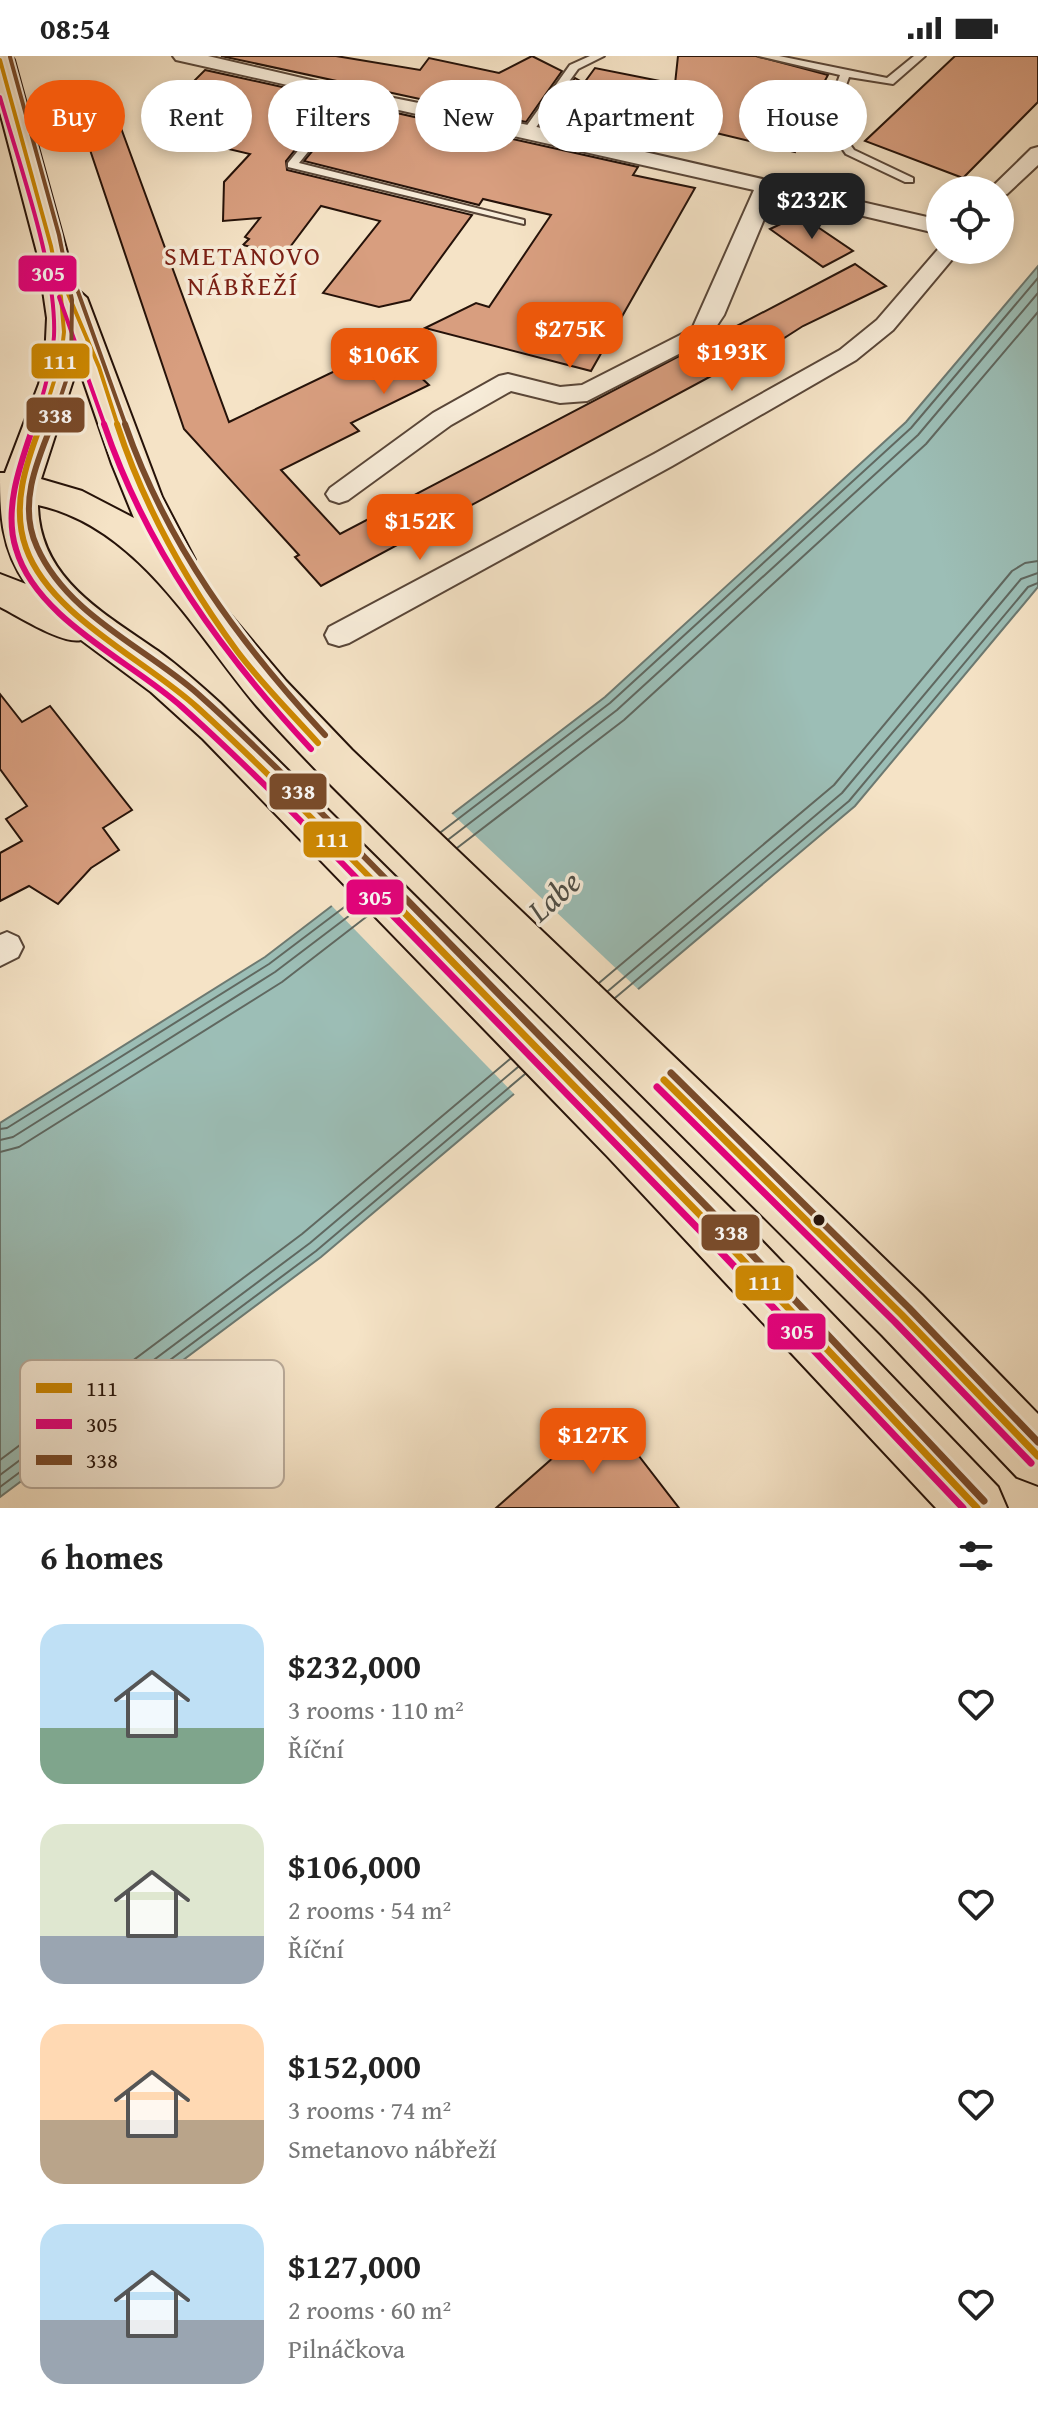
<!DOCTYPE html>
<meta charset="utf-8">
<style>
body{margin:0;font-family:"Gentium Book Plus",serif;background:#f2f2f2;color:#222;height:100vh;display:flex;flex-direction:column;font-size:30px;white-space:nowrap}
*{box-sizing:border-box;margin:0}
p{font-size:26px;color:#767676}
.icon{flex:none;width:44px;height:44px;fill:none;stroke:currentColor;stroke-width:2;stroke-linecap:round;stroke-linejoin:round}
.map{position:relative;height:1452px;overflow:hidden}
.side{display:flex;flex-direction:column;background:#fff;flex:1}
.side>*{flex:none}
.guide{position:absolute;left:24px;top:24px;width:990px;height:72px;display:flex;gap:16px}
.tools{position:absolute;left:926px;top:120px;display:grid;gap:16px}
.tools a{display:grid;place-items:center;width:88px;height:88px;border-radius:50%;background:#fff;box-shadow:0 4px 12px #0003;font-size:40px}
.price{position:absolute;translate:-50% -68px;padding:0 18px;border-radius:16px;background:#ea580c;color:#fff;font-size:26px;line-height:52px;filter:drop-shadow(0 2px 4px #0008)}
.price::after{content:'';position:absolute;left:50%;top:48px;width:24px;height:18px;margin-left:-12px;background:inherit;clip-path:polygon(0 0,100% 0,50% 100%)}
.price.current{background:#222;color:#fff}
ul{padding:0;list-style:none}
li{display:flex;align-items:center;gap:24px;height:200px;padding:0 40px}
li span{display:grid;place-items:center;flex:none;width:224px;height:160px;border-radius:24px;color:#555}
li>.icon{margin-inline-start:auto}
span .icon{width:96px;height:96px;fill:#fffc;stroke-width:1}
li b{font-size:34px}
h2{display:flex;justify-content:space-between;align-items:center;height:96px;padding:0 40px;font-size:34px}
.tag{padding:0 28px;border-radius:36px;background:#fff;box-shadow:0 4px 12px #0003;font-size:28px;line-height:72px}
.tag.current{background:#ea580c;color:#fff}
.status{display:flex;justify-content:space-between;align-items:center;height:56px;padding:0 40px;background:#fff;direction:ltr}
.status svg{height:22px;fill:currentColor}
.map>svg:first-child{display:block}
.water{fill:#9cbeb6;stroke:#6c7971;stroke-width:2}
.pier{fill:#f5e3c6}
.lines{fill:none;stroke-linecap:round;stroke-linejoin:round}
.shore{stroke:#606860;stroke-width:2}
.building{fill:#d89e7f;stroke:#251209;stroke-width:2}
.lane-casing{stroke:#594638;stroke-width:4}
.street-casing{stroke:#594638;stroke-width:4}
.primary-casing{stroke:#251209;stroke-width:4}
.lane{fill:#f8edda;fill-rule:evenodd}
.street{fill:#f8edda;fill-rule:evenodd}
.primary{fill:#f5e3c6;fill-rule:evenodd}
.bus-1-far2-casing{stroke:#f8edda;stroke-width:8}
.bus-1-far1-casing{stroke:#f8edda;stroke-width:12}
.bus-1-casing{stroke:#f8edda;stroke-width:13}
.bus-2-far2-casing{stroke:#f8edda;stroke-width:8}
.bus-2-far1-casing{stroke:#f8edda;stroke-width:12}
.bus-2-casing{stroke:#f8edda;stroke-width:13}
.bus-3-far2-casing{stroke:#f8edda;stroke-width:8}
.bus-3-far1-casing{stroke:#f8edda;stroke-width:12}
.bus-3-casing{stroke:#f8edda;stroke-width:13}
.bus-1-far2{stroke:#cd8802;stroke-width:4}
.bus-1-far1{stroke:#cd8802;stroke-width:6}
.bus-1{stroke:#cd8802;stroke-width:7}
.bus-2-far2{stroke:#e5007d;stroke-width:4}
.bus-2-far1{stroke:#e5007d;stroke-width:6}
.bus-2{stroke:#e5007d;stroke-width:7}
.bus-3-far2{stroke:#7a4b2a;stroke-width:4}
.bus-3-far1{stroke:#7a4b2a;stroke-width:6}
.bus-3{stroke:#7a4b2a;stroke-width:7}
.bus-dot{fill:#251209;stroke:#f8edda;stroke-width:3}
.labels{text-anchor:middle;stroke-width:7;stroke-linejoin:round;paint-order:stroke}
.far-neighbourhood-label{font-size:26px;letter-spacing:2px;fill:#7a1f14;stroke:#f8edda}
.water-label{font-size:32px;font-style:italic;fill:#4f4e46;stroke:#f8edda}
.key{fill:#f8edda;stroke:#b9ab9b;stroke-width:2}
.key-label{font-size:22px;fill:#251209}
.line-badge{stroke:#f8edda;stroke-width:3}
.badge-label{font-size:22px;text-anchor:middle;font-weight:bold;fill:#fff}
</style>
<div class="status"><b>08:54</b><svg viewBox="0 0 49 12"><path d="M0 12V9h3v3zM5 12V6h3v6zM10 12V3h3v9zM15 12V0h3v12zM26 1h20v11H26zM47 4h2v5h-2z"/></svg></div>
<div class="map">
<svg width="1038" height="1452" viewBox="0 0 1038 1452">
<rect width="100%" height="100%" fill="#f5e3c6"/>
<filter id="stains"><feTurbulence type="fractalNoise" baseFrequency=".0025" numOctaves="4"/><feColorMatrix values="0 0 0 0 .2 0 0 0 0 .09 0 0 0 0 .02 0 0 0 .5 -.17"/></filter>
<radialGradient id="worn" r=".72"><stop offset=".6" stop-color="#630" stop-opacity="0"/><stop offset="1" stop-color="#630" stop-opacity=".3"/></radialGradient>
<path class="water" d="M1038 210V531L855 750 321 1201 0 1441V1067L265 901 605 641 906 366Z"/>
<path class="pier" d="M449 755 641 936 517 1041 329 847Z"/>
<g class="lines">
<g class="shore">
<path d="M441 776 610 647 911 372 1038 222"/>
<path d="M449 783 617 654 918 379 1038 237"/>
<path d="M457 792 624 664 926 388 1038 256"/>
<path d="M599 927 834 729 1012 515 1025 507 1038 505"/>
<path d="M608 935 842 737 1021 523 1038 517"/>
<path d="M615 942 849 745 1028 531 1038 527"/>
<path d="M0 1073 7 1072 269 908 355 843"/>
<path d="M0 1084 13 1081 275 916 362 850"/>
<path d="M0 1096 19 1091 282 926 370 858"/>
<path d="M0 1404 302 1178 510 1003"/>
<path d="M0 1419 310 1187 518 1011"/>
<path d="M0 1431 316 1195 525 1018"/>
</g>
</g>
<g class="building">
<path d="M221 0H336L420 14 429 2 499 17 532 0 562 15 526 66Z"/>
<path d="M678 0H756L828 19 814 45 820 46 795 96 670 66 650 94 541 69 575 22 584 27 595 12 675 28Z"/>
<path d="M955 0H1038V46L963 122 865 85Z"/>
<path d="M205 14 336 43 286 105 287 114 472 159 410 244 379 251 323 237 380 165 321 150 284 199 243 189 249 183 245 181 260 162 223 165 224 126 250 98 203 87 222 66 166 53Z"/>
<path d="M352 47 638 111 633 119 695 132 591 315 425 272 476 247 489 251 551 159 483 143 479 149 304 105Z"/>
<path d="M121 72 229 366 387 290 429 329 351 367 359 375 281 414 340 478 855 208 886 230 803 270 753 302 749 299 734 312 724 305 717 317 321 530 295 501 299 499 184 373 85 79Z"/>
<path d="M800 159 853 195 823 211 770 173Z"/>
<path d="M0 638 22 666 50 650 132 754 103 772 119 794 91 812 58 848 29 830 0 845V797L22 785 6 763 27 750 0 713Z"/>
<path d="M605 1356 679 1452H496Z"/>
</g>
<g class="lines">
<defs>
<g id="lane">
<path d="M590 0H604L578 13 532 77H524L523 75 570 9Z"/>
<path d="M759 0H779L887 22 914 0H925L893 28 849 21 833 65 854 94 913 122V126H905L846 98 823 65 840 19Z"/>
<path d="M349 36 354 39 299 107 524 164V168L288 111V107L345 37Z"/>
</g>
<g id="street">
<path d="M173 0H208L349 33 528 69 940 164V178L774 139 724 259 708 283 587 345 560 347 511 335 451 369 348 444 339 447 330 444 326 438 330 432 433 357 499 320 508 318 560 331 582 329 692 273 754 134 176 4Z"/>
<path d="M1038 91V109L1007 138 1000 140V134H989L1031 93Z"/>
<path d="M940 191V194H960L893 274 856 304 672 410 349 587 339 590 329 587 325 579 329 571 654 398 840 294 877 264Z"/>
<path d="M7 876 18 881 23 891 18 901 0 910V879Z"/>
</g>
<path id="primary" d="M0 0H11L14 4 77 233 87 242 162 441 195 504 190 511 286 625 352 694 751 1074 922 1239 1038 1358V1429L1017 1421 882 1279 322 720C299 696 276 672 255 648 194 575 138 471 38 449 39 523 104 557 158 595 180 611 200 629 220 647L734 1156 998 1431 1007 1452H936L608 1101 203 683 151 636 81 584C63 589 18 560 0 551V518L26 528C1 493 0 458 0 417H5L39 328 45 304 47 262 38 200 0 56ZM78 309 112 408 134 462 82 435 41 423Z"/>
</defs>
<use href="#lane" class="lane-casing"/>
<use href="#street" class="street-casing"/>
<use href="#primary" class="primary-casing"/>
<use href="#lane" class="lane"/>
<use href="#street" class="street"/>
<use href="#primary" class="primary"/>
<defs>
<g id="bus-1-far2">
<path d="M0 4 51 190 61 241 64 276 61 303 40 370"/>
<path d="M68 238 99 311 118 370"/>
</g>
<g id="bus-1-far1">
<path d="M41 368C26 407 11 451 26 492 50 560 146 604 198 652 265 713 328 779 392 844"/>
<path d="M117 368C144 451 185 524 237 595 261 627 291 657 318 687"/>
</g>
<g id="bus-1">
<path d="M390 842 705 1164 977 1452"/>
<path d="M664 1024 902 1259 1038 1400"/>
</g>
<g id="bus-2-far2">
<path d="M0 41C19 108 57 212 54 280 52 311 43 341 33 370"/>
<path d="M59 241 105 370"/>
</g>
<g id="bus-2-far1">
<path d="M34 368C21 406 3 453 16 493 36 563 131 605 182 651 250 712 314 778 378 844"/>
<path d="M104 368C147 494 221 596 311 693"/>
</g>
<g id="bus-2">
<path d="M376 842 715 1190 963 1452"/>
<path d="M657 1031 895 1266 1031 1407"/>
</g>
<g id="bus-3-far2">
<path d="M10 1 59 179 72 244 71 310 51 370"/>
<path d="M77 233 126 370"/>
</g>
<g id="bus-3-far1">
<path d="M52 368C36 407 18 450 37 491 67 559 145 591 198 638 271 703 338 775 407 844"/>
<path d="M125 368C167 489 239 586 325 679"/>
</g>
<g id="bus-3">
<path d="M405 842 711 1155 984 1445"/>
<path d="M671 1017 909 1252 1038 1386"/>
</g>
</defs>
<use href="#bus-1-far2" class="bus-1-far2-casing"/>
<use href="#bus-1-far1" class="bus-1-far1-casing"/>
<use href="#bus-1" class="bus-1-casing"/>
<use href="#bus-2-far2" class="bus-2-far2-casing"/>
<use href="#bus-2-far1" class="bus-2-far1-casing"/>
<use href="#bus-2" class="bus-2-casing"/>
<use href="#bus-3-far2" class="bus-3-far2-casing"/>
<use href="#bus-3-far1" class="bus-3-far1-casing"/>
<use href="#bus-3" class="bus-3-casing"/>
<use href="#bus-1-far2" class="bus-1-far2"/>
<use href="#bus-1-far1" class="bus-1-far1"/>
<use href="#bus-1" class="bus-1"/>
<use href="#bus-2-far2" class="bus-2-far2"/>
<use href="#bus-2-far1" class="bus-2-far1"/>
<use href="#bus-2" class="bus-2"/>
<use href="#bus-3-far2" class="bus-3-far2"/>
<use href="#bus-3-far1" class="bus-3-far1"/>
<use href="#bus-3" class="bus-3"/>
</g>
<circle class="bus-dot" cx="819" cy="1164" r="7"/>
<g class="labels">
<g class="far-neighbourhood-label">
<text x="243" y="209">SMETANOVO<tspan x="243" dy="30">NÁBŘEŽÍ</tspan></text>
</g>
<g class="water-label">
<text transform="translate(554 840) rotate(-42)" y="11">Labe</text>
</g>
</g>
<rect x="20" y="1304" width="264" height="128" rx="12" class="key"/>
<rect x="36" y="1327" width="36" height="10" fill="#cd8802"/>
<rect x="36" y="1363" width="36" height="10" fill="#e5007d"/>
<rect x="36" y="1399" width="36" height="10" fill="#7a4b2a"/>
<g class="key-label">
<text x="86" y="1340">111</text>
<text x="86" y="1376">305</text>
<text x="86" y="1412">338</text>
</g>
<g class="line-badge">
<rect x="17" y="198" width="61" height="39" rx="8" fill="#e5007d"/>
<rect x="30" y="286" width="61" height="38" rx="8" fill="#cd8802"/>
<rect x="25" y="340" width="61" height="38" rx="8" fill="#7a4b2a"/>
<rect x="268" y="716" width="60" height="39" rx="8" fill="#7a4b2a"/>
<rect x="302" y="764" width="61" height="39" rx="8" fill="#cd8802"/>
<rect x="345" y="822" width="60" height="38" rx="8" fill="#e5007d"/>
<rect x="700" y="1157" width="61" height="39" rx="8" fill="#7a4b2a"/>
<rect x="734" y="1208" width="61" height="38" rx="8" fill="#cd8802"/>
<rect x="766" y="1256" width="61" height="39" rx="8" fill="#e5007d"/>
</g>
<g class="badge-label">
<text x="48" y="225">305</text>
<text x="60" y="313">111</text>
<text x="55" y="367">338</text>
<text x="298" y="743">338</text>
<text x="332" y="791">111</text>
<text x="375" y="849">305</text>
<text x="731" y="1184">338</text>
<text x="765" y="1234">111</text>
<text x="797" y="1283">305</text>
</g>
<rect width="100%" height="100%" filter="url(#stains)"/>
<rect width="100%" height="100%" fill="url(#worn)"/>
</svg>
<div class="tools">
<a><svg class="icon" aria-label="locate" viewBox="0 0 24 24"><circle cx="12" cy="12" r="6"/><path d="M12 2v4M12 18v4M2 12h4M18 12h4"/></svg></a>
</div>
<b class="price current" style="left:812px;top:185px">$232K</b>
<b class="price" style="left:570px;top:314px">$275K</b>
<b class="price" style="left:732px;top:337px">$193K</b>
<b class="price" style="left:384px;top:340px">$106K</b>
<b class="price" style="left:420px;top:506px">$152K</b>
<b class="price" style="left:593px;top:1420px">$127K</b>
<div class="guide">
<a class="tag current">Buy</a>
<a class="tag">Rent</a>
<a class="tag">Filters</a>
<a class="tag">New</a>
<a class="tag">Apartment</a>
<a class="tag">House</a>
</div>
</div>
<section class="side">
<h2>6 homes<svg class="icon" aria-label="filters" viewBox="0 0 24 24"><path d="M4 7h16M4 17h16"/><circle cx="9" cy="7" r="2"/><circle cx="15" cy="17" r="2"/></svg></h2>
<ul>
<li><span style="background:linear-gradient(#bfe0f5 65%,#7fa58c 0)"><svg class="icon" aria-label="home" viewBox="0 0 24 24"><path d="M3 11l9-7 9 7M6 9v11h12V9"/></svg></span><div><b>$232,000</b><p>3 rooms · 110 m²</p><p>Říční</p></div><svg class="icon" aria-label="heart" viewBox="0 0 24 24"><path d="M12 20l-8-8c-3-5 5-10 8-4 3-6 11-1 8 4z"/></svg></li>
<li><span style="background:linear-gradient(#dfe7d0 70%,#9aa5b1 0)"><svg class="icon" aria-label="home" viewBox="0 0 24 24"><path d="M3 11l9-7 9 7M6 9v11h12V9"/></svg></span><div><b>$106,000</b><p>2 rooms · 54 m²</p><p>Říční</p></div><svg class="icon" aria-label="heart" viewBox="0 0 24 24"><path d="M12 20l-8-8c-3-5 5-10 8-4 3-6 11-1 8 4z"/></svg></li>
<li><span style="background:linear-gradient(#ffd9b3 60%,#b9a48a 0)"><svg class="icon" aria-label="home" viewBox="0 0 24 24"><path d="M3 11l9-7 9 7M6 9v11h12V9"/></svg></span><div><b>$152,000</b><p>3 rooms · 74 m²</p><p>Smetanovo nábřeží</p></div><svg class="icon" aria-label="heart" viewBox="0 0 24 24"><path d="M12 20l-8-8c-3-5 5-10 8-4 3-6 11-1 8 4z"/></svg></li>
<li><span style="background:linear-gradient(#bfe0f5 60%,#9aa5b1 0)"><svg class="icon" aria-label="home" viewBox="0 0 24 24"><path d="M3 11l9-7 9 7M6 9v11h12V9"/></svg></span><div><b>$127,000</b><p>2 rooms · 60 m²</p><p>Pilnáčkova</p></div><svg class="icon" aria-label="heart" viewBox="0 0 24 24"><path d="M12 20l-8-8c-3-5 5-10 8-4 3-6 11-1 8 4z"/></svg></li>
</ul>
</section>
